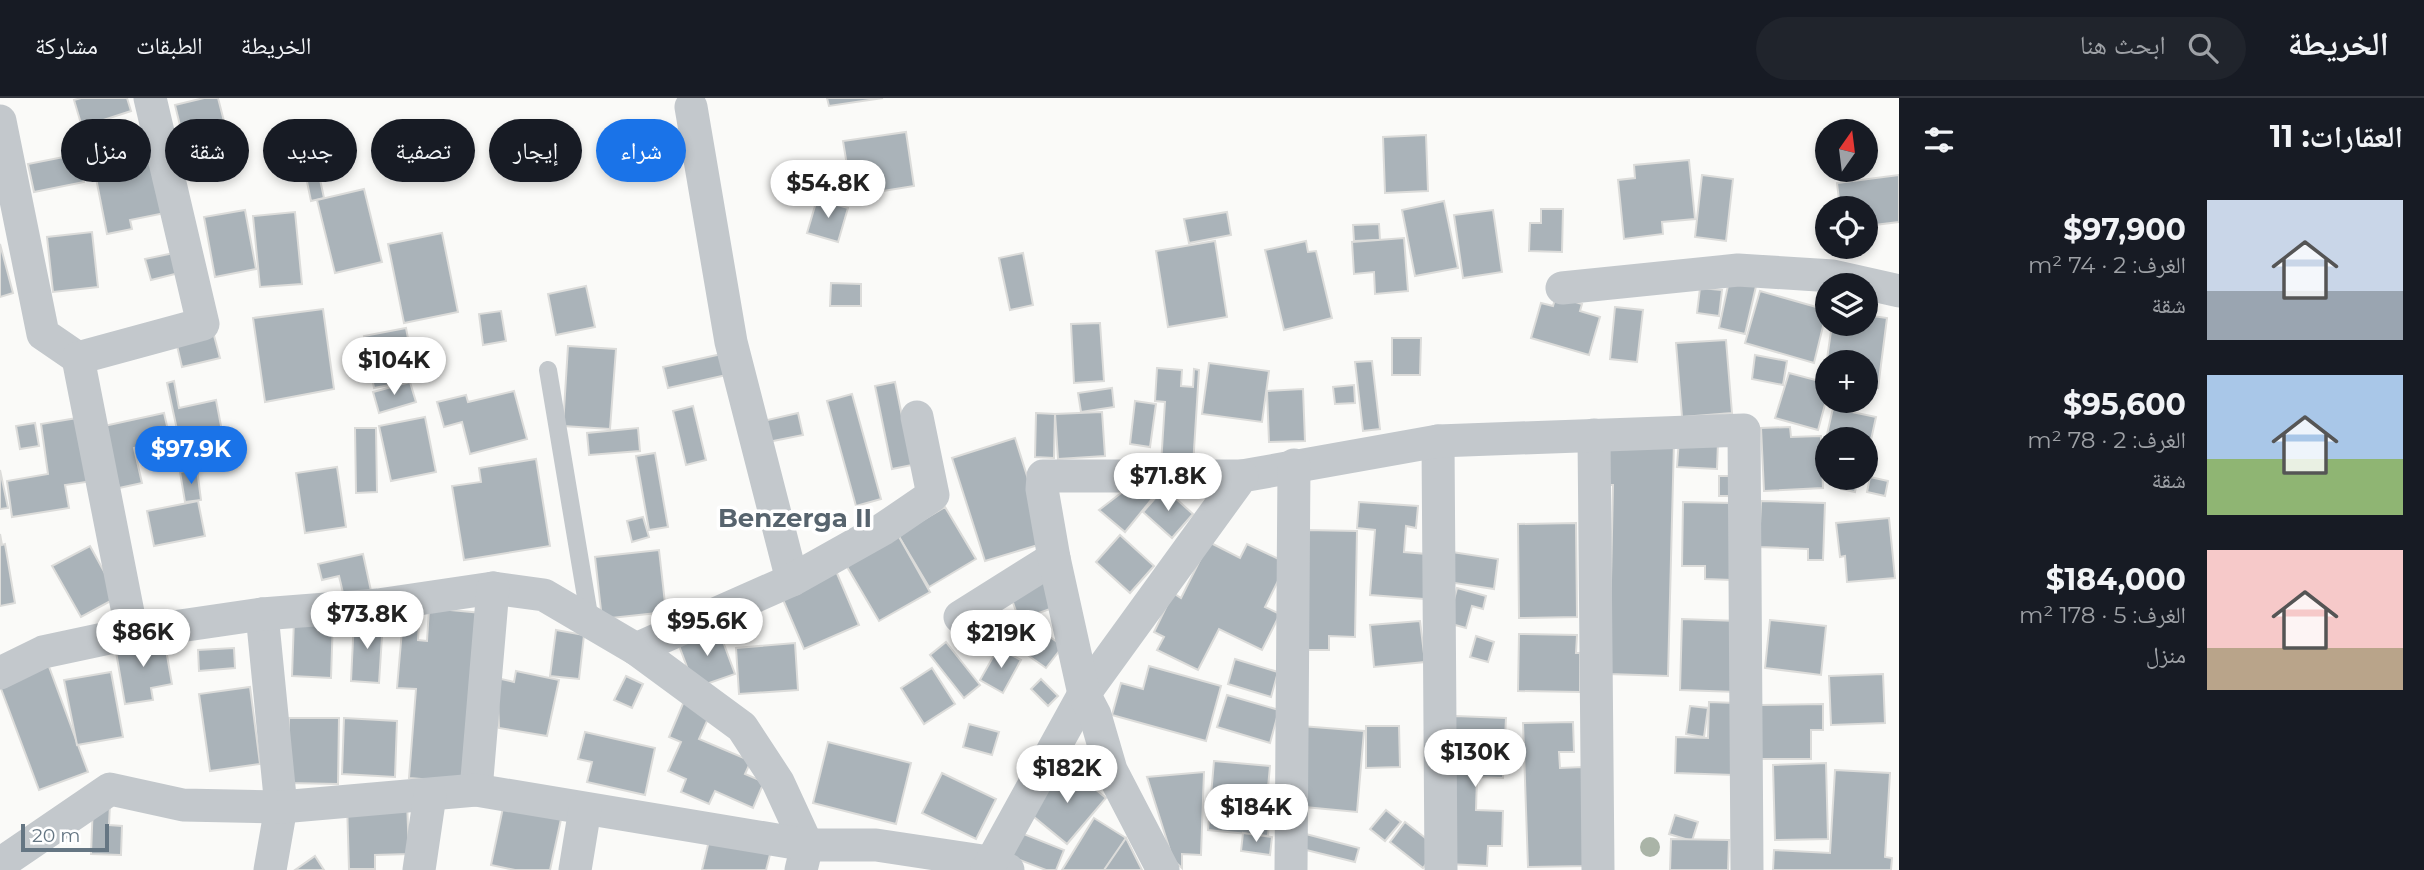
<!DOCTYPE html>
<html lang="ar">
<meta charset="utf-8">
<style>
body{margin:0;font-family:Montserrat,"Noto Naskh Arabic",sans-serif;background:#20242c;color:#f1f3f6;direction:rtl;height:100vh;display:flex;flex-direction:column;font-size:26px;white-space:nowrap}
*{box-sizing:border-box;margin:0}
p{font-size:23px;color:#9ea1a6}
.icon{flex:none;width:38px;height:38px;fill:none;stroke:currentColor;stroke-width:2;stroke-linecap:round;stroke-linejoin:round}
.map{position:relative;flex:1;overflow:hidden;direction:ltr}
.side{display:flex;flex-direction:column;background:#171b24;width:525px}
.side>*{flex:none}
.banner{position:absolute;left:21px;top:21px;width:665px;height:63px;direction:rtl;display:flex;gap:14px}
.needle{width:46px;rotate:14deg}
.fabs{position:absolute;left:1815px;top:21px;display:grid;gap:14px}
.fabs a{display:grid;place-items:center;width:63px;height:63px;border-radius:50%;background:#171b24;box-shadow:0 4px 10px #0003;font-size:35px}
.scale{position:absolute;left:21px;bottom:18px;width:88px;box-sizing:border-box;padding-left:7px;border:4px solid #657683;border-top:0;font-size:19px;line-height:24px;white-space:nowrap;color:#657683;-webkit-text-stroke:5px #fff;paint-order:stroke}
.price{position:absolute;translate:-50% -60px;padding:0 16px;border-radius:24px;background:#fff;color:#222;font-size:23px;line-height:46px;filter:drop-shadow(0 2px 4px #0008)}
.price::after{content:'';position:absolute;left:50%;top:42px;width:21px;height:16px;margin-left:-10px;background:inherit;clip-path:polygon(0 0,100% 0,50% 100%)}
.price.selected{background:#1a73e8;color:#fff}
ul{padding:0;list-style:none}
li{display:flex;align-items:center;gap:21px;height:175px;padding:0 21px}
li span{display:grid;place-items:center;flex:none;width:196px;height:140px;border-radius:0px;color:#555}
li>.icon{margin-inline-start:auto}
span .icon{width:84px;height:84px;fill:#fffc;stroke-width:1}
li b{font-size:30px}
h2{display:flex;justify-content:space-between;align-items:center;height:84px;padding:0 21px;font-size:30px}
.tag{padding:0 24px;border-radius:32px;background:#171b24;box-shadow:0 4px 10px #0003;font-size:24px;line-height:63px}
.tag.selected{background:#1a73e8;color:#fff}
header{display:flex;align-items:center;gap:42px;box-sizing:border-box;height:98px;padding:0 35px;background:#171b24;border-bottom:2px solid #363941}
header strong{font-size:33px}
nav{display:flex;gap:38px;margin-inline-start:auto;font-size:24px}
.search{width:490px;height:63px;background:#20242c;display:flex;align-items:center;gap:18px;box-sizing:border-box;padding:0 24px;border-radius:38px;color:#9ea1a6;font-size:26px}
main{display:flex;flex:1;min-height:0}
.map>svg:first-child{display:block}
.building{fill:#aab3b9;stroke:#dcdcda;stroke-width:2}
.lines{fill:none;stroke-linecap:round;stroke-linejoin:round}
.lane{stroke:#c3c8cc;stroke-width:18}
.street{stroke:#c3c8cc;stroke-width:33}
.tree{fill:#aab4a7}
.labels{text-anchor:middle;stroke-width:7;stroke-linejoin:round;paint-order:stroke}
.neighbourhood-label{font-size:26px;font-weight:bold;fill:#57646e;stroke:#fff}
</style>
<header>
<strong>الخريطة</strong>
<div class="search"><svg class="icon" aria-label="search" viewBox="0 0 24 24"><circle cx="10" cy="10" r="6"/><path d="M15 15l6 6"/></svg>ابحث هنا</div>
<nav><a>الخريطة</a><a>الطبقات</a><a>مشاركة</a></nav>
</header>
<main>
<section class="side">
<h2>العقارات: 11<svg class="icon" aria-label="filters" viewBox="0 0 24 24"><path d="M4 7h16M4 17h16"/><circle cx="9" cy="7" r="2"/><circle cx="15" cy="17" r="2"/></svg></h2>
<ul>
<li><span style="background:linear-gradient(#c9d6e8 65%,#9aa5b1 0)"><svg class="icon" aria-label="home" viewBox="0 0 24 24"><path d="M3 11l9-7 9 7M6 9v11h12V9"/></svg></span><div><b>$97,900</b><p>الغرف: 2 · 74 m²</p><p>شقة</p></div></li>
<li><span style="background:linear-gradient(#a9c7e8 60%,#8fb573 0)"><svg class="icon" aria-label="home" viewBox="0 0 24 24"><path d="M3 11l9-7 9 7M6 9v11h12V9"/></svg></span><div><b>$95,600</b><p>الغرف: 2 · 78 m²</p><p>شقة</p></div></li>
<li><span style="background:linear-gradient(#f6c9c9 70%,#b9a48a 0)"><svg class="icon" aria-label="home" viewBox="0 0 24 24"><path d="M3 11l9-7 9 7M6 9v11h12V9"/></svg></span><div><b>$184,000</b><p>الغرف: 5 · 178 m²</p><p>منزل</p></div></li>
</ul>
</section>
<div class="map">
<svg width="1899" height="772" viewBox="0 0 1899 772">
<rect width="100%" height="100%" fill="#fafaf8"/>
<g class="building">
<path d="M81 0H127L131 13 82 29 74 2Z"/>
<path d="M204 0H218L234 62 191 72 175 7Z"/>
<path d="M827 0H883L829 8Z"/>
<path d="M906 34 914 88 852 98 843 43Z"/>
<path d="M1426 37 1428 93 1385 95 1383 39Z"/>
<path d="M79 56 84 84 34 94 28 66Z"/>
<path d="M1689 62 1695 121 1662 124 1663 136 1624 141 1618 82 1635 80 1634 67Z"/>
<path d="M155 63 165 115 130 122 132 131 107 136 95 75Z"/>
<path d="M318 72 324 100 311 103 305 74Z"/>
<path d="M1702 77 1733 81 1726 143 1695 139Z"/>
<path d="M1899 77V124L1866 128V110H1840L1837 85Z"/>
<path d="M364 91 382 164 335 175 317 102Z"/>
<path d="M817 101 848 110 838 144 807 135Z"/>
<path d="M1444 103 1458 170 1415 178 1402 112Z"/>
<path d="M1541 111H1563L1562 154 1529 153 1530 125H1541Z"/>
<path d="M245 112 256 171 215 179 204 119Z"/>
<path d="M1493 112 1502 174 1463 180 1454 117Z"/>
<path d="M295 114 302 186 260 189 253 118Z"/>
<path d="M1227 114 1231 137 1189 145 1184 121Z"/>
<path d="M1379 126 1380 142 1354 143 1353 127Z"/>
<path d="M92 134 98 189 53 194 47 139Z"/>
<path d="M442 135 458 214 404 225 388 146Z"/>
<path d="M1404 140 1408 193 1375 196 1374 174 1354 176 1352 144Z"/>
<path d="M1215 143 1227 219 1168 229 1156 153Z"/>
<path d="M1306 143 1308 154 1316 153 1332 220 1284 232 1265 152Z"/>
<path d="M0 146 13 195 0 199Z"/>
<path d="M174 155 179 175 151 182 145 161Z"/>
<path d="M1023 155 1033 207 1010 212 999 160Z"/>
<path d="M1730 178 1757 184 1745 236 1719 230Z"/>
<path d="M831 185 861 186V208H830Z"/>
<path d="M586 188 595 229 556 237 548 196Z"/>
<path d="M1700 190 1722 192 1719 218 1697 215Z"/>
<path d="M1760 193 1827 212 1814 265 1745 245Z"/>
<path d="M1556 198 1582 206 1580 213 1600 219 1589 257 1531 240 1541 205 1553 208Z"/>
<path d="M1615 209 1643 212 1637 264 1610 261Z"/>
<path d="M323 211 334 291 265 304 253 220Z"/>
<path d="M501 213 506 243 483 247 479 216Z"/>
<path d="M1866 217 1887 220 1878 290 1866 288V264H1827V282H1824L1832 226H1866Z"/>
<path d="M1100 225 1104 283 1074 285 1071 226Z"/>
<path d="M212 230 220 260 182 269 175 239Z"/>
<path d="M406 230 416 282 374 290 364 238Z"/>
<path d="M1392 240H1421L1420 277H1392Z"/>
<path d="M1726 242 1732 315 1682 319 1676 245Z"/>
<path d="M568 248 616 251 610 331 563 328Z"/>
<path d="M726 255 731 276 668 290 663 269Z"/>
<path d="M1755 257 1787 263 1783 287 1752 281Z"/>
<path d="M1372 263 1380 331 1363 333 1355 264Z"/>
<path d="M1209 265 1269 273 1262 324 1202 316Z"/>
<path d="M1157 270 1182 272 1181 288 1193 289 1194 271 1199 272 1193 368 1161 366 1165 304 1155 303Z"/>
<path d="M1789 275 1827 285V299L1818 332 1775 320Z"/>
<path d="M174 283 179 310 216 302 222 333 210 335 216 362 206 364 203 351 182 355 167 285Z"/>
<path d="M410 284 416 304 379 315 373 294Z"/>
<path d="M895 284 912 367 892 371 875 288Z"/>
<path d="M1354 287 1355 305 1335 306 1333 289Z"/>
<path d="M1112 290 1114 309 1081 314 1078 295Z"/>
<path d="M1303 291 1305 343 1269 344 1267 293Z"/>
<path d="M514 293 527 341 470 356 462 324 444 329 437 304 466 297 468 304Z"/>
<path d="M852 296 881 401 856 408 827 303Z"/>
<path d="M1135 303 1156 306 1150 349 1130 346Z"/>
<path d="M693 308 706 362 686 367 673 313Z"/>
<path d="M1833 310 1876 319 1866 365V341H1827V355L1823 354Z"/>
<path d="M1102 314 1105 358 1058 361 1055 316Z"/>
<path d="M164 315 170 341 134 350 142 385 119 390 104 328Z"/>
<path d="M798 315 803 337 768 344 763 323Z"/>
<path d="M1036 315 1055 316 1054 360 1035 359Z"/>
<path d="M83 319 93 383 65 387 69 410 12 419 7 383 48 376 41 326Z"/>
<path d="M425 319 436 374 391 383 379 328Z"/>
<path d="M35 325 39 348 20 351 16 328Z"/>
<path d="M1790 329 1791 339 1821 338 1823 390 1764 393 1761 330Z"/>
<path d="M355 330H376L377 394 356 395Z"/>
<path d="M638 330 640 353 589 357 587 335Z"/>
<path d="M1015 340 1048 444 985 463 952 360Z"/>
<path d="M1679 341 1718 344 1717 371 1677 369Z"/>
<path d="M1609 342 1674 343 1668 578 1609 576 1613 387H1609Z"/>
<path d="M655 355 668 429 649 432 636 358Z"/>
<path d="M536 361 550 448 464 462 452 388 481 384 479 370Z"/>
<path d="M337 369 346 429 305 435 296 375Z"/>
<path d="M197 371 201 402 185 404 180 374Z"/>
<path d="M0 372 8 410 0 411Z"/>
<path d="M1719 378H1736L1735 398H1719Z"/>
<path d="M1870 379 1888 383 1885 398 1867 394Z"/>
<path d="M1844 380H1858L1855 394 1841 391Z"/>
<path d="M1138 382 1156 396 1125 434 1099 412Z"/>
<path d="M1164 390 1193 416 1172 440 1143 414Z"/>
<path d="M198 403 205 438 154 448 147 413Z"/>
<path d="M1761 403 1825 405 1823 462H1808V451L1759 449Z"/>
<path d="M1359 404 1418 408 1416 430 1406 428 1404 454 1427 456 1424 501 1370 497 1375 432 1357 430Z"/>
<path d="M1683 404 1733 405 1732 482 1705 481V468H1682Z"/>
<path d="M945 409 976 461 929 489 898 437Z"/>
<path d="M643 419 649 439 632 444 627 423Z"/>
<path d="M1889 420 1895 480 1847 484 1845 458 1840 459 1836 425Z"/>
<path d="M1576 425 1577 519 1519 520 1518 426Z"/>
<path d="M1306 432 1357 433 1355 539 1329 538V552H1303Z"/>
<path d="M0 436 2 447 5 446 15 505 0 508Z"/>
<path d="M898 437 930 494 879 523 846 467Z"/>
<path d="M1120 437 1154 468 1130 495 1096 464Z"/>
<path d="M1209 444 1240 460 1247 446 1287 465 1265 509 1280 516 1262 552 1219 531 1198 572 1157 552 1164 539 1154 534 1173 495 1181 500Z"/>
<path d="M90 448 118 499 81 519 52 468Z"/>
<path d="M659 452 666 514 602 521 595 459Z"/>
<path d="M1452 454 1498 461 1494 491 1448 484Z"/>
<path d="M363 456 373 502 346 508 339 478 322 482 318 466Z"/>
<path d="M836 473 859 527 804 551 781 497Z"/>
<path d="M1043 482 1053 510 1019 522 1009 493Z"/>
<path d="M1457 490 1486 498 1483 511 1472 508 1466 530 1448 525Z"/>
<path d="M404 509 420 511 418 542 427 543 429 510 482 515 469 685 409 680 416 591 397 590Z"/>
<path d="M294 521 333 522 331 580 292 578Z"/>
<path d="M354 521 383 523 379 585 351 583Z"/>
<path d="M1682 521 1739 523 1737 594 1680 592Z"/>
<path d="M1770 522 1826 528 1821 577 1765 570Z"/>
<path d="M1420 523 1425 564 1374 569 1370 527Z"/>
<path d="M1028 524 1063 548 1046 570 1013 547Z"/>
<path d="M718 530 735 576 695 590 678 545Z"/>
<path d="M556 532 584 537 579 581 550 578Z"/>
<path d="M1519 536 1577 537 1576 555H1580V594L1518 593Z"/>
<path d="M1476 538 1494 544 1488 564 1470 559Z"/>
<path d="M164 540 172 586 151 590 153 602 125 606 115 548Z"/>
<path d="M946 544 980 587 964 600 930 557Z"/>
<path d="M795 545 798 592 739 596 736 550Z"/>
<path d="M234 550 235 570 199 573 198 552Z"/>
<path d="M998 550 1021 562 1003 595 980 582Z"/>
<path d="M1235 561 1278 574 1271 599 1228 586Z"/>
<path d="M48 566 88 674 39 692 0 588Z"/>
<path d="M1149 568 1221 588 1206 643 1112 617 1121 585 1143 591Z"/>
<path d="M932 570 955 606 924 626 901 590Z"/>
<path d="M516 573 559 582 547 638 499 630 497 580 514 584Z"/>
<path d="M111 574 123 639 77 647 64 582Z"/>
<path d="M1883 576 1885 625 1831 627 1829 578Z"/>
<path d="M626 578 643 586 632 610 614 602Z"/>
<path d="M1041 581 1058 598 1048 608 1031 591Z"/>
<path d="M250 589 260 666 210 673 199 596Z"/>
<path d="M1227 597 1279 612 1270 645 1217 629Z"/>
<path d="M684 603 711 614 699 641 751 663 745 676 764 684 753 710 715 693 709 706 681 694 686 681 668 673 681 644 669 639Z"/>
<path d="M1709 604 1736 605 1734 677 1675 675 1676 639 1708 640Z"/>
<path d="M1823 606V632H1811V661H1761L1760 607Z"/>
<path d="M1690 608 1708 610 1704 639 1686 636Z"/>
<path d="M1455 618 1506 620 1503 680 1477 679 1476 712 1503 713 1502 748H1488L1487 768 1448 766Z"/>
<path d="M289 620H339L338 686 288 685Z"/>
<path d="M344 620 397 623 395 679 342 676Z"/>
<path d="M1573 624 1574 654H1559L1560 670 1583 669 1586 768 1528 769 1523 625Z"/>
<path d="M969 626 999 634 992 657 963 649Z"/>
<path d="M1301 628 1364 633 1357 714 1294 708Z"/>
<path d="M1366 628H1399L1400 669 1366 670Z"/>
<path d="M585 634 655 650 645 697 587 684 592 664 578 661Z"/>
<path d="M828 644 911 665 896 726 813 705Z"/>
<path d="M1214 663 1270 668 1266 711H1270L1268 738 1208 732Z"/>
<path d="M1826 665 1828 741 1775 742 1773 667Z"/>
<path d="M1067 668 1106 700 1067 746 1028 714Z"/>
<path d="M1835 672 1890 675 1885 759 1892 760 1891 772H1773L1774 752 1830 755Z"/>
<path d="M1204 674 1201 757 1182 756V770L1173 762 1147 679Z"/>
<path d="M942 675 996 701 976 741 922 715Z"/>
<path d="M505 700 563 712 550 772H515L491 767Z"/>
<path d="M407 703 409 756 375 757V771H349L347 705Z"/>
<path d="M93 705 110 706 109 727 122 728 121 757 91 756Z"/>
<path d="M1386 712 1401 724 1385 743 1370 731Z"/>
<path d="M1675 717 1698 724 1692 743 1669 736Z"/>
<path d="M1094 720 1126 740 1106 772H1062Z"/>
<path d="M1405 724 1438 750 1423 770 1390 744Z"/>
<path d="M712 730 773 745 766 772H702Z"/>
<path d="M1016 733 1064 752 1056 772H1046L1007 757Z"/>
<path d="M1243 735 1272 739 1270 757 1241 753Z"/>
<path d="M1302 735 1359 750 1355 764 1298 750Z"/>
<path d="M1126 740 1142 772H1104Z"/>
<path d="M1671 741 1729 742 1728 772H1670Z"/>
<path d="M315 758 324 772H295Z"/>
</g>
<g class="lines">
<path class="lane" d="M548 272 590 523"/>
<g class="street">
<path d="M691 9 731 244 792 482"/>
<path d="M0 23 43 236 78 260"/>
<path d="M1562 190 1738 172 1833 178 1899 193"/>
<path d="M1594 337 1598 772"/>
<path d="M1438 343 1441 772"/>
<path d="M262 516 281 709 270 772"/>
<path d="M960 519 1054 460"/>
<path d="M132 535 78 260 203 226 150 0"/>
<path d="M636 551 792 482 883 431 933 397 917 319"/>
<path d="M0 575 43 554 132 535 262 516 378 507 493 490 544 497 636 551 742 629 778 684 807 747 801 772"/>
<path d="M476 692 493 490"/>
<path d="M0 766 110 691 183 707 281 709 476 692 807 747H876L989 764 1008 772"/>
<path d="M419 772 430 697"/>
<path d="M575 772 585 711"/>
<path d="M987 772 1084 596 1242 378 1438 343 1744 332 1747 772"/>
<path d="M1163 772 1111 672 1095 617 1084 596 1054 460 1042 391 1043 378H1242"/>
<path d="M1291 772 1294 367"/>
</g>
</g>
<circle class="tree" cx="1650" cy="749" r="10"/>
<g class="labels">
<g class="neighbourhood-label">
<text x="795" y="429">Benzerga II</text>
</g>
</g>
</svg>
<div class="fabs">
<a><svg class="needle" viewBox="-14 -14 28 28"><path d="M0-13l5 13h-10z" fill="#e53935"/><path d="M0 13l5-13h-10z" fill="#9ea1a6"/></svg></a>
<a><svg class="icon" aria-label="locate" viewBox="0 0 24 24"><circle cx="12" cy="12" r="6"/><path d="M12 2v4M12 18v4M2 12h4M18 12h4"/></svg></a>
<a><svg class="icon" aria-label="layers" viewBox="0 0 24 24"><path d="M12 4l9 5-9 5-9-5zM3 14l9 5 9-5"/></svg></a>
<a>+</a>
<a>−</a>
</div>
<div class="scale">20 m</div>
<b class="price" style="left:828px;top:122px">$54.8K</b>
<b class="price" style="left:394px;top:299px">$104K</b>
<b class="price selected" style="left:191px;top:388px">$97.9K</b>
<b class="price" style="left:1168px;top:415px">$71.8K</b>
<b class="price" style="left:367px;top:553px">$73.8K</b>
<b class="price" style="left:707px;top:560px">$95.6K</b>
<b class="price" style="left:143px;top:571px">$86K</b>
<b class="price" style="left:1001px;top:572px">$219K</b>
<b class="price" style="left:1475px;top:691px">$130K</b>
<b class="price" style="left:1067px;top:707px">$182K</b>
<b class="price" style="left:1256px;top:746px">$184K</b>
<div class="banner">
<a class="tag selected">شراء</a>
<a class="tag">إيجار</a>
<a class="tag">تصفية</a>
<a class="tag">جديد</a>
<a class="tag">شقة</a>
<a class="tag">منزل</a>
</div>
</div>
</main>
